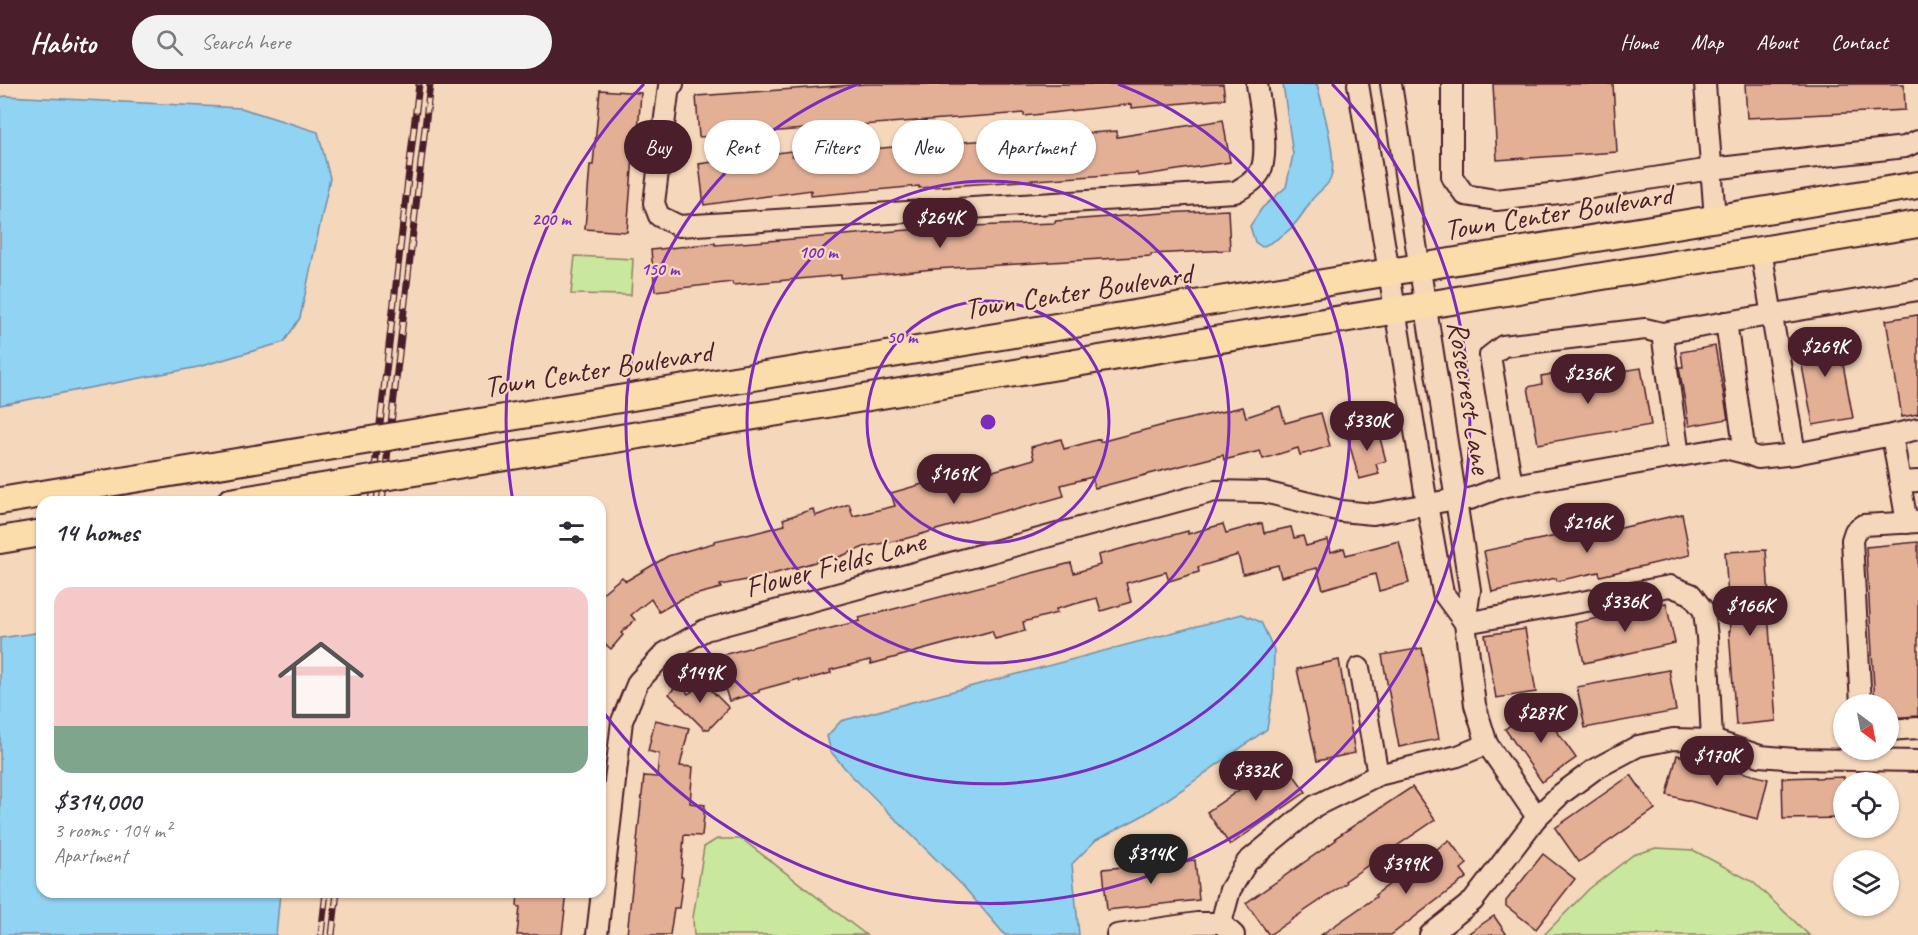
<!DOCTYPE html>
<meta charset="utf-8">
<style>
body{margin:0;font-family:Caveat,sans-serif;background:#f2f2f3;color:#2b2b33;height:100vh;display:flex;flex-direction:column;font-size:22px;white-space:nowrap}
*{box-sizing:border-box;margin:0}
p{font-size:20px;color:#7c7c81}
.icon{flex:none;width:33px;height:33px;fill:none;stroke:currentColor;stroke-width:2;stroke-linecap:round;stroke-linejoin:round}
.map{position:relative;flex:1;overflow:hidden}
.details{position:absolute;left:36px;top:412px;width:570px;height:402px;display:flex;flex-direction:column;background:#fff;border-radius:18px;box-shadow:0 2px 4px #0004}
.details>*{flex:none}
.top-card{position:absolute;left:624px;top:36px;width:570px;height:54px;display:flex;gap:12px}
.needle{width:39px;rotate:148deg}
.buttons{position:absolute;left:1833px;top:610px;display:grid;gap:12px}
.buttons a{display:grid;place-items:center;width:66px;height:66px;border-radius:50%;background:#fff;box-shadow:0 2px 4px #0004;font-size:30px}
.price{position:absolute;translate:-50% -51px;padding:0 14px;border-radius:21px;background:#4a1f2b;color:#fff;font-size:20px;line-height:39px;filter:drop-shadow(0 2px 3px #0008)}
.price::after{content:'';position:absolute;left:50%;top:36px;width:18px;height:14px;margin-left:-9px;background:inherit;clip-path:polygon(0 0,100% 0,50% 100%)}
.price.on{background:#222;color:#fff}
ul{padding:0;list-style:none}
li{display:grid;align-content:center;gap:12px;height:318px;padding:0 18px}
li+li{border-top:2px solid #e1e1e2}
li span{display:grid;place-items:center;height:186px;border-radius:18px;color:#555}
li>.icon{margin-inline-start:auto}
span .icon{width:108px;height:108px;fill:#fffc;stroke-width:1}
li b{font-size:26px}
h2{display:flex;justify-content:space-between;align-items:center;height:72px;padding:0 18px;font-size:26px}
.pill{padding:0 21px;border-radius:27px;background:#fff;box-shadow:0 2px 4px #0004;font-size:21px;line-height:54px}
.pill.on{background:#4a1f2b;color:#fff}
header{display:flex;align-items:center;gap:36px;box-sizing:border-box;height:84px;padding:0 30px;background:#4a1f2b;color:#fff}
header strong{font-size:28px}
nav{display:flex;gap:33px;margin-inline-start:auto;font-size:21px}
.search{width:420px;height:54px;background:#f2f2f3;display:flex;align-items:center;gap:15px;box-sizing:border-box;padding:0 21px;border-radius:33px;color:#7c7c81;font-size:22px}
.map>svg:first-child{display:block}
.green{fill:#cae79e;stroke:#8a8364;stroke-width:1.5}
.water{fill:#90d3f2;stroke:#748ba2;stroke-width:1.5}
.building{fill:#e3b096;stroke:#4a1f2b;stroke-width:1.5}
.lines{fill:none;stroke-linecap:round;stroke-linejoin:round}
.minor-casing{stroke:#4a1f2b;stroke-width:24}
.major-casing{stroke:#4a1f2b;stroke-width:30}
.minor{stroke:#f5d7bb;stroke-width:20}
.major{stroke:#faddab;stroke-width:26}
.rail-casing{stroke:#4a1f2b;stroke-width:7}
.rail{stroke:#f5d7bb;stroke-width:4.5;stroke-dasharray:14;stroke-linecap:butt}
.major-bridge-casing{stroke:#4a1f2b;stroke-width:30;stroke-linecap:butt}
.major-bridge{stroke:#faddab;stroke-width:26}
.ring{fill:none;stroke:#7b2cbf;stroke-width:3}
.labels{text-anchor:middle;stroke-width:4.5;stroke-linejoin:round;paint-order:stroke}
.street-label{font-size:30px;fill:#4a1f2b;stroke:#f5d7bb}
.centre{fill:#7b2cbf;stroke:#f5d7bb;stroke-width:3}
.ring-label{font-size:18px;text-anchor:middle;font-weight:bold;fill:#7b2cbf;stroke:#f5d7bb;stroke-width:4.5;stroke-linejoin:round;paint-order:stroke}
</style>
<header>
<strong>Habito</strong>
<div class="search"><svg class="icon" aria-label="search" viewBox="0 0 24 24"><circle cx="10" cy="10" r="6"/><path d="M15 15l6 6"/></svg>Search here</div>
<nav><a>Home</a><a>Map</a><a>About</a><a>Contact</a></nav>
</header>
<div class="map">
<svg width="1918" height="851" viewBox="0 0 1918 851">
<rect width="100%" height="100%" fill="#f5d7bb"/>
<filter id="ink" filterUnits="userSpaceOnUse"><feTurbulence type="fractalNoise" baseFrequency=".0167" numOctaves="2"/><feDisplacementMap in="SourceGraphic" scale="12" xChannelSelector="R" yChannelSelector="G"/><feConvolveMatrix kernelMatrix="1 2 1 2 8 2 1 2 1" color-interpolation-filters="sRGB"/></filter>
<g filter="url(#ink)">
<g class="green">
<path d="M575 172 633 175 631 211 571 210Z"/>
<path d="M717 755H742L866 851H694L693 834 704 763Z"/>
<path d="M1656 764 1693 766 1753 798 1809 851H1544L1589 805 1633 771Z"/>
</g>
<g class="water">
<path d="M1283 0H1317C1322 21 1339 78 1330 96 1326 104 1316 109 1311 117 1296 141 1288 151 1262 163L1255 158 1250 142 1262 124 1286 103 1293 71Z"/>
<path d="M6 12 241 24 318 48 330 94 300 234 284 258 198 283 0 321V13Z"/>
<path d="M1242 530 1261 538 1274 566 1273 608 1267 645 1183 705 1142 732 1096 756 1072 780 1079 851H1005L963 802 850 690 831 668 827 652 841 637Z"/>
<path d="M42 548V808L280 809 276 851H0V554Z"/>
</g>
<g class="building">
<path d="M866 0H1223L1225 15 1132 24V20L1024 32V29L699 53 696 12Z"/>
<path d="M1493 0H1613L1617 68 1497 76Z"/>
<path d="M1745 0H1904L1905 26 1747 34Z"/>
<path d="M600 6 641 9 636 73H633L627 148 585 145 590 81H593Z"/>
<path d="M1223 36 1230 78 1138 92 1137 89 919 104V102L811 112V106L704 121 699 80 791 67 792 72 905 62 1117 47V53Z"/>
<path d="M1228 126 1230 166 1151 170V172L934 185 841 194V191L733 201 732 198 655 207 651 166 715 159V161L947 143 1055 139V137L1164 129Z"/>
<path d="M1918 231V330L1902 333 1886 236Z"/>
<path d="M1837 248 1853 334 1813 341 1797 255Z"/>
<path d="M1715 262 1728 335 1689 342 1679 283H1683L1681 268Z"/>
<path d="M1641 284 1651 341 1538 360 1528 303 1542 300 1541 292 1566 288 1568 296Z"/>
<path d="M1280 322 1285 339 1321 329 1330 362 1300 371 1298 364 1263 375 1260 367 1224 376 1223 371 1095 404 1092 393 1061 401 1064 412 1011 427V425L904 455 864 463 834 475 833 473 762 493 720 501 721 504 683 514 659 528 651 515 631 531 635 536 621 549 623 551 611 565 600 556V511L622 493 626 497 668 472 714 459V457L747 450V451L785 441 783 435 813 425 815 432 849 420 853 432 895 422 891 409 926 399 924 393 954 384 957 394 992 383 993 387 1034 375 1031 363 1061 355 1064 365 1100 355V358L1171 339 1243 323 1246 333Z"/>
<path d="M1377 343 1386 377 1376 380 1379 390 1359 395 1347 351Z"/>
<path d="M1682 430 1690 471 1600 492 1599 488 1557 497 1556 494 1492 508 1484 467 1575 448 1577 454Z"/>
<path d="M1262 439 1264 449 1291 443 1294 454 1303 452 1306 462 1328 456 1331 468 1344 464 1346 471 1399 457 1409 499 1379 507 1375 490 1323 505 1317 484 1281 493 1278 481 1243 490 1238 471 1198 483 1199 488 1169 497 1166 488 1126 499 1131 518 1101 527 1097 514 1056 525 1057 529 1023 538 1025 547 995 555 992 547 871 580 870 576 830 586 831 589 800 597 799 595 759 606V608L729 617 715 573 819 545V547L860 537 859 534 1071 479 1074 489 1100 481 1098 471 1188 447V450L1223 440 1226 449Z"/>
<path d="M1918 458V632L1888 634V621H1875L1866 463Z"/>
<path d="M1766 466 1770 529H1768L1776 637 1736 641 1729 547H1730L1725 468Z"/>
<path d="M1666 519 1675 559 1584 579 1575 539Z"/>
<path d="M1525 545 1536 608 1496 614 1485 551Z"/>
<path d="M1422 564 1439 655 1399 663 1382 571Z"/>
<path d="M1339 576 1355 669 1317 677 1297 585Z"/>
<path d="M1669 586 1676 627 1585 644 1577 603Z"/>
<path d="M680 598 688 610 704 599 729 624 709 645H704L669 610Z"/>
<path d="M1539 622 1576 674 1542 698 1505 645Z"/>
<path d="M655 636 689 644 680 682 693 683 690 719 705 721 702 752 684 751 681 793H683L679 824H674L670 851H627L644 692 657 693 659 670 648 667Z"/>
<path d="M1677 671 1768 695 1758 735 1667 711Z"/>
<path d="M1283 676 1306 708 1230 761 1207 728Z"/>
<path d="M1631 691 1655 725 1579 778 1555 744Z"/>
<path d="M1816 693V694L1844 693V734L1783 735 1782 694Z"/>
<path d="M1412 703 1435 736 1345 797 1346 799 1269 851 1246 819 1336 756 1335 754Z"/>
<path d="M1449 756 1467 780 1461 785 1467 793 1391 851H1321L1376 813 1375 811Z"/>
<path d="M1543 770 1575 795 1536 845 1506 822V817Z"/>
<path d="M1195 776 1199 816 1107 826 1103 785Z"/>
<path d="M518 808H567L562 851H517L520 823 517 822Z"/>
<path d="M1494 832 1507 851H1466Z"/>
</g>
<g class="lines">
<defs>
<g id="minor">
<path d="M673 0 669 2 654 119 659 132 679 142 1235 108C1244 103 1254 98 1260 88 1270 70 1260 21 1257 0"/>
<path d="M1358 0 1427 420 1443 509 1465 539"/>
<path d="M1391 0 1470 506 1465 539 1475 621 1487 660 1537 733"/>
<path d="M1452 0V93L1465 111 1496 116 1559 109 1711 85 1905 63 1918 57"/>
<path d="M1705 0 1715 135"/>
<path d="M1726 238 1745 369"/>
<path d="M1892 351 1918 345"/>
<path d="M1795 370 1892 351 1900 398 1918 397"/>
<path d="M1679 372 1662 249 1918 206"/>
<path d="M1900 398 1907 439"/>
<path d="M1512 401 1490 272 1503 262 1645 245 1662 249"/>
<path d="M1465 539 1670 502 1691 510 1704 527 1707 553 1712 656"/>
<path d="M1359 584 1378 691"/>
<path d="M1861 621 1852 456 1855 447 1863 441 1918 438"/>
<path d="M1888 646 1918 644"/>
<path d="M1221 839 1230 806 1247 778 1315 722 1378 691 1458 672 1487 660"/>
<path d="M597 851 622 637 638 598 665 569 705 546 1215 407 1264 408 1341 427 1373 430 1456 415H1470L1502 403 1725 364 1745 369 1758 374 1795 370 1761 166"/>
<path d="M1117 851 1197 839H1221L1234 851"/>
<path d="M1430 851 1473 817 1537 733 1561 710 1595 685 1638 662 1673 655 1712 656 1760 672 1795 675 1918 677"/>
</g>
<g id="major">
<path d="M431 346 1918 101"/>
<path d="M427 386 1918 140"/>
<path d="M0 417 346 360"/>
<path d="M230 418 341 400"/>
<path d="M0 456 42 449"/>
</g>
</defs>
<use href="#minor" class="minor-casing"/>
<use href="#major" class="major-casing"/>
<use href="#minor" class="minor"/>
<use href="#major" class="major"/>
<defs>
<g id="rail">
<path d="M371 418 419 0"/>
<path d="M382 418 430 0"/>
<path d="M321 851 326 808"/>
<path d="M332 851 337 808"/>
</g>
</defs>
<use href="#rail" class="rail-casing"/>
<use href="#rail" class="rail"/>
<defs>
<g id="major-bridge">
<path d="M346 360 431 346"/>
<path d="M341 400 427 386"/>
</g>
</defs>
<use href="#major-bridge" class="major-bridge-casing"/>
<use href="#major-bridge" class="major-bridge"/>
</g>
</g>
<g class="ring">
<circle cx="988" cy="338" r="121"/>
<circle cx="988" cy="338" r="241"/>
<path d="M1118 0A362 362 0 1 1 858 0"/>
<path d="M513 418A482 482 0 0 1 644 0M1332 0A482 482 0 1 1 601 625"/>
</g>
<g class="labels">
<g class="street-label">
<text transform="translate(1558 128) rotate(-9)" y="10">Town Center Boulevard</text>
<text transform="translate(1078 207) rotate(-9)" y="10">Town Center Boulevard</text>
<text transform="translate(598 285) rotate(-9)" y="10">Town Center Boulevard</text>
<text transform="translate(1470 313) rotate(81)" y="10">Rosecrest Lane</text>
<text transform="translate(835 480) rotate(-15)" y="10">Flower Fields Lane</text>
</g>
</g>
<circle cx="988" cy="338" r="9" class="centre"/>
<g class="ring-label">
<text x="551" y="141">200 m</text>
<text x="818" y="174">100 m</text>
<text x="660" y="191">150 m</text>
<text x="902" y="259">50 m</text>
</g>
</svg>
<div class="buttons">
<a><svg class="needle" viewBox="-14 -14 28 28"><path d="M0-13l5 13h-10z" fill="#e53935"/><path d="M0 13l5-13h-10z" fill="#7c7c81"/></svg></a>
<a><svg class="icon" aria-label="locate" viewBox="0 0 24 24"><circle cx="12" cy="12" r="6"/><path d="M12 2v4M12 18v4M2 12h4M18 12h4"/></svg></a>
<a><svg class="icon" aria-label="layers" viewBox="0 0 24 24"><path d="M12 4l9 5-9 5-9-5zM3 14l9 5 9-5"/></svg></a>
</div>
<b class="price" style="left:940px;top:165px">$264K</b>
<b class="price" style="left:1825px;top:294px">$269K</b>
<b class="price" style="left:1588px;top:321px">$236K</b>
<b class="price" style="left:1367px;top:368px">$330K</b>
<b class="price" style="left:954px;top:421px">$169K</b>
<b class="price" style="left:1587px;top:470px">$216K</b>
<b class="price" style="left:1625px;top:549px">$336K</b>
<b class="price" style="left:1750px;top:553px">$166K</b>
<b class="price" style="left:700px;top:620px">$149K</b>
<b class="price" style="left:1541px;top:660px">$287K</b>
<b class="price" style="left:1717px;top:703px">$170K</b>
<b class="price" style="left:1256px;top:718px">$332K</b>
<b class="price on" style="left:1151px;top:801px">$314K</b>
<b class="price" style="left:1406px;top:811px">$399K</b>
<div class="top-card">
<a class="pill on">Buy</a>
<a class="pill">Rent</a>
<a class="pill">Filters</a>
<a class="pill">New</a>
<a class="pill">Apartment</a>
</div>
<section class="details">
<h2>14 homes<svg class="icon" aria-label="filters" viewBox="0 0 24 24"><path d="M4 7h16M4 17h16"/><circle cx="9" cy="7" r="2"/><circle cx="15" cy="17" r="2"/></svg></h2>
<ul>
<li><span style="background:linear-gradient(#f6c9c9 75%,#7fa58c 0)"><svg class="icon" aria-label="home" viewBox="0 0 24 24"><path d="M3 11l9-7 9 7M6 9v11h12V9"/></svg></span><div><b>$314,000</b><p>3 rooms · 104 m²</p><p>Apartment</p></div></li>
</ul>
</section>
</div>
